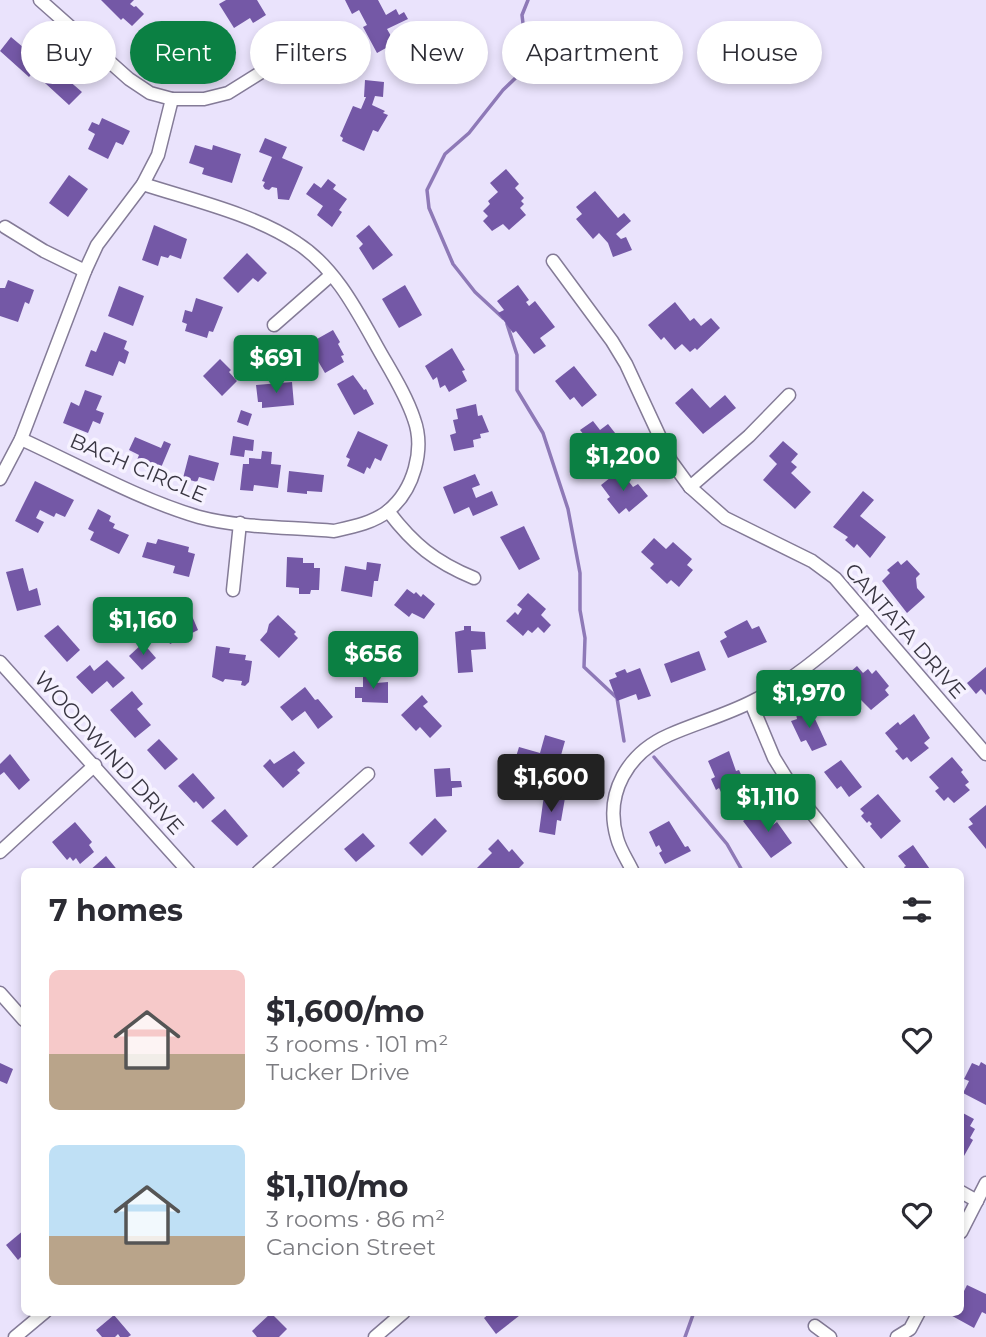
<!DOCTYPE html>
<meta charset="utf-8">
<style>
body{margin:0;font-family:Montserrat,sans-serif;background:#f7f7f7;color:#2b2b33;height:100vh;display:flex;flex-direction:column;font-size:26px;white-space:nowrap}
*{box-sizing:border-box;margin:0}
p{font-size:23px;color:#7c7c81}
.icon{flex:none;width:38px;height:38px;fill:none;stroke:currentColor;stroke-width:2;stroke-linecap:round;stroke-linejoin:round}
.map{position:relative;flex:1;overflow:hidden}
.details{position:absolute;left:21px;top:868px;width:943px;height:448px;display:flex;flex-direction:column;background:#fff;border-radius:10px;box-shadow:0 4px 10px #0003}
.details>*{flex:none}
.banner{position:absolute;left:21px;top:21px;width:945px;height:63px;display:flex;gap:14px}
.price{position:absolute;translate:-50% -60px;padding:0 16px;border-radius:7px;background:#0b8043;color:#fff;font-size:23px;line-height:46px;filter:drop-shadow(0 2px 4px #0008)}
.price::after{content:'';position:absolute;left:50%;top:42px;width:21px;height:16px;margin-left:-10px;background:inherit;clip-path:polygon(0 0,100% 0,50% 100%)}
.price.current{background:#222;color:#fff}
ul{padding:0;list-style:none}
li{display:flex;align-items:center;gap:21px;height:175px;padding:0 28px}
li span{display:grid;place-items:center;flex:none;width:196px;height:140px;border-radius:10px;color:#555}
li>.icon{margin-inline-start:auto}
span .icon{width:84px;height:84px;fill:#fffc;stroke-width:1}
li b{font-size:30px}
h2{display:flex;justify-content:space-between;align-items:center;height:84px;padding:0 28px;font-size:30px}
.tag{padding:0 24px;border-radius:32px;background:#fff;box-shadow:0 4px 10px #0003;font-size:24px;line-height:63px}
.tag.current{background:#0b8043;color:#fff}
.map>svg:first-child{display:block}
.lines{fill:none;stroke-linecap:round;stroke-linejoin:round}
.stream{stroke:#8e79b7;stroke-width:3.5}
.building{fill:#7458a6}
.street-casing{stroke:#847b97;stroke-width:15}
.street{stroke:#fff;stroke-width:12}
.labels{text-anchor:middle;stroke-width:7;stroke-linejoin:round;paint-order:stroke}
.street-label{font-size:21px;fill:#393642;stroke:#f6f2ff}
</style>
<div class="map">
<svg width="986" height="1337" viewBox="0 0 986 1337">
<rect width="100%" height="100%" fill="#eae3fc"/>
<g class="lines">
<g class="stream">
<path d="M503 318 475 292 453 264 429 208 427 190 445 154 469 133 503 90 528 66 522 15 528 0"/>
<path d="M507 324 517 355V390L543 433 568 509 580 573V610L585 638 584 667 617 698 624 741"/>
<path d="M654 757 727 844 743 872"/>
<path d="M685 1337 694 1312"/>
</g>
</g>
<g class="building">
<path d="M101 0H134L130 4 134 7 136 6 144 14 132 26 123 18 121 20Z"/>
<path d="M226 0H257L266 15 253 23 250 18 234 28 219 4Z"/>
<path d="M345 0H378L386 15 396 9 399 15 404 12 408 19 387 29 395 43 377 53 363 27 367 25 359 10 352 14Z"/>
<path d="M198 27 199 35 207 33 213 66 198 69 197 60 176 64 174 53 178 52 175 39 188 36 187 29Z"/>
<path d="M11 37 30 53 34 49 45 59 29 77 0 51Z"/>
<path d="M55 73 65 82 67 79 82 92 69 105 45 83Z"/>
<path d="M365 80 384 82 383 97 375 96 372 105 385 111 383 113 388 115 378 132 373 130 364 151 342 141 343 138 340 136 353 106 361 109 366 97H364Z"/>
<path d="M102 118 130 131 123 145 116 142 108 159 88 149 95 134 88 130 92 122 99 125Z"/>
<path d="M265 138 287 147 282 158 303 167 289 200 278 199 277 188 272 187 269 190 265 189 263 186 265 182 262 181 272 157 259 152Z"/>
<path d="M195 145 212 150 213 145 241 154 232 183 202 174 204 168 189 163Z"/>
<path d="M506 169 519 184 515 188 524 198 521 201 524 204 520 208 526 215 509 230 503 224 492 231 483 221 488 216 483 211 490 204 488 201 498 192 490 183Z"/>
<path d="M69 175 88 189 68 217 49 203Z"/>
<path d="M328 179 336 185 333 189 347 199 339 210 342 212 332 227 317 215 323 206 306 194 314 183 321 188Z"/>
<path d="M595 191 618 218 624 213 631 221 616 234 621 239 626 237 632 250 613 257 608 243 599 233 593 239 576 219 582 214 576 207Z"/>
<path d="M154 225 187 239 181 259 170 255 168 258 161 256 158 266 142 260Z"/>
<path d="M369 225 393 255 373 270 359 248 363 244 356 236Z"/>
<path d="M247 253 267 273 258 282 253 278 238 293 223 278Z"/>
<path d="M8 280 34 290 29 304 25 302 18 322 0 316V288H5Z"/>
<path d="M405 285 422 315 399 328 382 299Z"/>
<path d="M518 285 529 300 526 302 529 306 535 301 555 327 540 338 546 346 534 354 516 331 513 333 498 313 504 310 497 301Z"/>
<path d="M119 286 144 296 133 326 108 316Z"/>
<path d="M196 298 223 307 213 332 209 331 207 338 185 331 187 324 182 322 185 310 192 312Z"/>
<path d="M675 302 690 321 694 318 701 326 711 318 720 328 697 350 695 348 690 352 682 344 675 350 664 337 661 340 648 325Z"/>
<path d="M333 330 340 342 338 344 344 355 341 356 344 362 325 373 308 344Z"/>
<path d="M104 332 127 341 124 349 129 352 125 364 119 361 113 376 85 366 91 350 96 352Z"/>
<path d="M452 348 465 370 462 371 467 381 449 392 445 385 440 388 437 377 433 380 425 366Z"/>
<path d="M220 359 231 370 229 372 237 381 222 396 203 376Z"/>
<path d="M574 366 597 395 582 407 574 397 570 400 555 381Z"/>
<path d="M353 375 364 390 366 389 374 404 354 415 337 384Z"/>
<path d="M292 382 294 405 262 408V402H258L256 385Z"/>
<path d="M692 388 710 408 725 395 736 408 703 434 675 403Z"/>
<path d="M85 390 102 396 96 410 104 413 100 424 93 421 88 433 63 423 71 402 79 406Z"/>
<path d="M476 404 478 416 482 415 489 432 480 434 481 438 473 440 474 447 454 451 450 435 456 433 453 420 458 419 456 409Z"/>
<path d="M241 410 252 414 248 426 237 422Z"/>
<path d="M593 421 600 430 608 424 626 447 606 466 605 464 600 467 583 445 589 441 580 430Z"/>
<path d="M358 431 388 445 381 461 375 458 370 469 367 467 364 474 347 466 350 459 346 457Z"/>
<path d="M233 436 254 440 253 451 245 450 244 457 230 455Z"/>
<path d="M135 437 161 448 164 441 171 444 160 470 137 460 139 455 129 450Z"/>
<path d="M783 441 798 454 791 462 797 467 791 473 811 492 795 509 763 480 777 464 769 456Z"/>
<path d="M262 451 272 452 271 464 281 465 278 488 254 485 253 491 240 490 243 464H249V458L261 459Z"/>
<path d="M189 455 219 463 214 481 199 477 197 482 183 478Z"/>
<path d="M620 470 633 487 638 484 648 496 629 512 626 508 619 514 607 499 610 497 601 485Z"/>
<path d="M289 471 324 475 322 492 307 491V494L287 492Z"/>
<path d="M475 474 480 485 472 488 476 498 492 491 498 505 473 516 469 507 454 514 443 487Z"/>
<path d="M35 481 74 500 65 517 56 513 54 517 40 510 36 518 44 522 38 533 15 521Z"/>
<path d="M863 491 874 500 860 516 886 537 870 558 857 544 854 548 845 540 848 537 833 527Z"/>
<path d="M98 509 111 516 109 521 115 524 113 528 129 535 119 554 90 540 94 532 88 529Z"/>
<path d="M524 526 540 559 519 570 500 537Z"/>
<path d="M654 538 666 549 673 542 692 559 687 565 693 570 679 587 671 580 667 584 650 568 654 564 641 552Z"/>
<path d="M158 539 189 547 188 552 195 554 189 577 173 573 175 566 142 557 147 542 156 544Z"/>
<path d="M287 557 303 558V563H314V568H320L319 590H311L310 594H299V588L286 587Z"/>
<path d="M907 560 920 574 916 578 917 588 925 597 907 613 882 581 890 573 887 570 898 561 901 565Z"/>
<path d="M367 562 381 564 378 581H374L372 597 341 591 345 566 366 570Z"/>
<path d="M23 568 29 591 37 588 41 605 17 611 6 572Z"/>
<path d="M407 589 414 594 416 592 421 597 423 594 435 604 424 619 412 613 409 617 394 605Z"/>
<path d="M528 593 546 609 541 615 551 625 544 633 538 627 532 633 528 630 523 636 506 621 515 612 518 615 522 609 517 605Z"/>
<path d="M183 599 190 613 185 615 186 619 192 616 198 630 170 644 158 619 161 617 158 611Z"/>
<path d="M278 615 296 632 294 634 298 638 279 658 260 640 267 632 269 624Z"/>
<path d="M747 620 752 629 759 626 767 642 728 658 720 641 727 637 724 632Z"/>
<path d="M58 625 80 650 67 662 44 636Z"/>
<path d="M464 626H471V631L485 632 486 649 471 650 473 672 458 673 455 632 464 630Z"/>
<path d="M143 643 156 658 142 670 129 656Z"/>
<path d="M216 646 230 648 229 653 246 655 245 660 252 661 249 682 245 686 241 685 242 681 225 679 223 682 212 677Z"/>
<path d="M699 651 706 670 671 683 664 664Z"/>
<path d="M107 660 125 678 113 688 107 681 92 694 76 677 90 665 94 671Z"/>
<path d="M857 666 863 673 868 669 872 674 876 670 889 686 885 690 889 695 871 710 841 680Z"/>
<path d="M986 667V695L981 689 976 694 967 683Z"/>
<path d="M640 668 651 696 638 700 636 694 617 701 609 680 617 677 615 673 625 669 627 673Z"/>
<path d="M363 676H376V683L388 682V703L362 702V698H355V687H363Z"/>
<path d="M305 687 315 700 318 699 333 717 318 729 305 711 292 721 280 707Z"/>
<path d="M132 691 143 704 137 709 151 725 135 738 110 710Z"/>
<path d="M422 695 428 702 423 706 442 726 430 738 420 727 416 731 401 715Z"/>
<path d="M810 708 827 745 812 751 806 740 801 742 791 721 797 719 796 714Z"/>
<path d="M914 714 930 738 924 743 929 748 911 762 907 757 903 760 895 751 898 749 885 733 898 722 900 725Z"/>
<path d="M545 735 565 741 556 773 535 767 538 759 535 758 533 766 515 760 519 747 540 753Z"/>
<path d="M159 739 178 759 165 770 147 750Z"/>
<path d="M294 751 305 763 297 770 300 773 283 788 263 766 270 759 274 764Z"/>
<path d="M729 751 736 771 739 770 746 785 723 796 719 788 716 790 711 779 715 777 708 761Z"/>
<path d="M10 754 30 780 19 790 4 772 0 775V764Z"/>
<path d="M952 757 963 770 961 772 969 782 965 785 970 790 954 803 948 797 944 801 935 791 939 788 929 777Z"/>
<path d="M841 760 862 787 849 797 841 786 837 789 824 772Z"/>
<path d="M450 768 451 781H461L462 787 452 788V796L436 797 434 769Z"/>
<path d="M193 773 215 798 203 809 196 801 194 803 178 786Z"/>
<path d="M878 794 901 821 881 839 870 826 872 824 869 821 867 823 861 816 864 813 860 809Z"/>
<path d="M544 795 565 798 561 821 557 820 555 835 539 832Z"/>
<path d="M986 805V849L968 827 973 824 969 819Z"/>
<path d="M225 809 248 836 237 846 211 821Z"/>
<path d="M758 810 770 827 777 822 792 843 771 858 743 821Z"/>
<path d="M435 818 447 831 422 856 409 843Z"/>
<path d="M669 821 685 847 688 846 691 851 665 864 659 853 662 851 659 845 656 847 649 832Z"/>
<path d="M75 822 92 842 89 845 94 852 80 864 76 858 73 861 70 857 67 860 52 842Z"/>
<path d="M363 833 375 846 356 862 344 849Z"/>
<path d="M498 839 509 852 512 849 524 863 515 872H473L492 853 488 849Z"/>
<path d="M913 845 932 872H907L904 867 906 866 898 856Z"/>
<path d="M106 856 119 872H88Z"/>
<path d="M981 1062 986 1065V1105L963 1093 969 1081 964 1079 972 1063 979 1066Z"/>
<path d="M0 1063 13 1069 7 1084 0 1081Z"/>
<path d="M961 1112 974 1119 970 1126 975 1129 970 1138 973 1140 964 1156 961 1154Z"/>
<path d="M24 1230V1254L18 1260 6 1245Z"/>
<path d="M967 1285 986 1294V1314L982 1312 974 1328 945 1312H961V1297Z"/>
<path d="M491 1312H524L496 1334 484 1318Z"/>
<path d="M271 1313 287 1329 279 1337H257L252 1331Z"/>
<path d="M114 1315 131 1335 128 1337H120L118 1334 115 1337H102L96 1330Z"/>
</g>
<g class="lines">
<defs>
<g id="street">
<path d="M40 0 129 79 150 93 172 99H204L228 93 276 63 302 55"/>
<path d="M5 227 44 251 85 271"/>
<path d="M553 261 612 341 626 364 671 461 690 487 725 518 812 561 835 578 986 754"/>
<path d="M274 325 331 275"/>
<path d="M21 439C78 465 140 500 199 517 240 528 291 527 334 531 352 527 373 523 388 511 414 490 425 449 414 419 405 392 388 367 375 343 355 307 333 266 297 243 254 214 192 200 143 184"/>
<path d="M0 479 21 439 85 271 97 245 143 184 158 155 172 99"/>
<path d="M690 487 749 436 789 395"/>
<path d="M388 511C413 544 435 562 474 578"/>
<path d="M233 590 240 523"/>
<path d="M0 662 189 872"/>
<path d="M751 703 774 758 795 792 859 872"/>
<path d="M0 852 95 765"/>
<path d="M258 872 368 774"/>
<path d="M633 872C628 861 620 850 617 838 604 793 628 753 669 735 696 723 726 715 753 701 796 679 831 647 868 616"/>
<path d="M0 993 24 1020"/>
<path d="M961 1192 977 1201"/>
<path d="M961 1232 986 1183"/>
<path d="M815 1326 830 1337"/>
<path d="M15 1337 45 1312"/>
<path d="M375 1337 404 1312"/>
<path d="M897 1337 910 1329 919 1312"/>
</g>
</defs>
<use href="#street" class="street-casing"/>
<use href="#street" class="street"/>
</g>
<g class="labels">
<g class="street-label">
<text transform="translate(138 468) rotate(23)" y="7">BACH CIRCLE</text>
<text transform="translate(905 631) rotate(49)" y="7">CANTATA DRIVE</text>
<text transform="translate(109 753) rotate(48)" y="7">WOODWIND DRIVE</text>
</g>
</g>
</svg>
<b class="price" style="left:276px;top:395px">$691</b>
<b class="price" style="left:623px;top:493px">$1,200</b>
<b class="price" style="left:143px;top:657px">$1,160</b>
<b class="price" style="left:373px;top:691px">$656</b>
<b class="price" style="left:809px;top:730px">$1,970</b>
<b class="price current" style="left:551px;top:814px">$1,600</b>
<b class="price" style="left:768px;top:834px">$1,110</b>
<div class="banner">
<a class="tag">Buy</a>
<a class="tag current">Rent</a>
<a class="tag">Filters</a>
<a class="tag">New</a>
<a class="tag">Apartment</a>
<a class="tag">House</a>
</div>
<section class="details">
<h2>7 homes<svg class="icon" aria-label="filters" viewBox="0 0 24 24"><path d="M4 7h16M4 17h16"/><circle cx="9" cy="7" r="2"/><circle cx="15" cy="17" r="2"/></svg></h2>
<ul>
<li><span style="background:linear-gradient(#f6c9c9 60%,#b9a48a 0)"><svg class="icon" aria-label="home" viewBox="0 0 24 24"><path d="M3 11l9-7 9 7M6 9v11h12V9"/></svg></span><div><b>$1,600/mo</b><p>3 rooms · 101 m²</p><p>Tucker Drive</p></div><svg class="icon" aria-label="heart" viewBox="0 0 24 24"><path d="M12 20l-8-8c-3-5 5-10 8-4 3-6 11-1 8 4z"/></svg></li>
<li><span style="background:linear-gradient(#bfe0f5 65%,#b9a48a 0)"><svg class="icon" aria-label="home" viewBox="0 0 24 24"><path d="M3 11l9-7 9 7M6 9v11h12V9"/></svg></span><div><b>$1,110/mo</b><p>3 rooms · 86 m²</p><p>Cancion Street</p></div><svg class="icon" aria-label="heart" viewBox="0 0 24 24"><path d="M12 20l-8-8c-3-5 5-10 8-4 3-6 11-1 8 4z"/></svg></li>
</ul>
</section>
</div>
